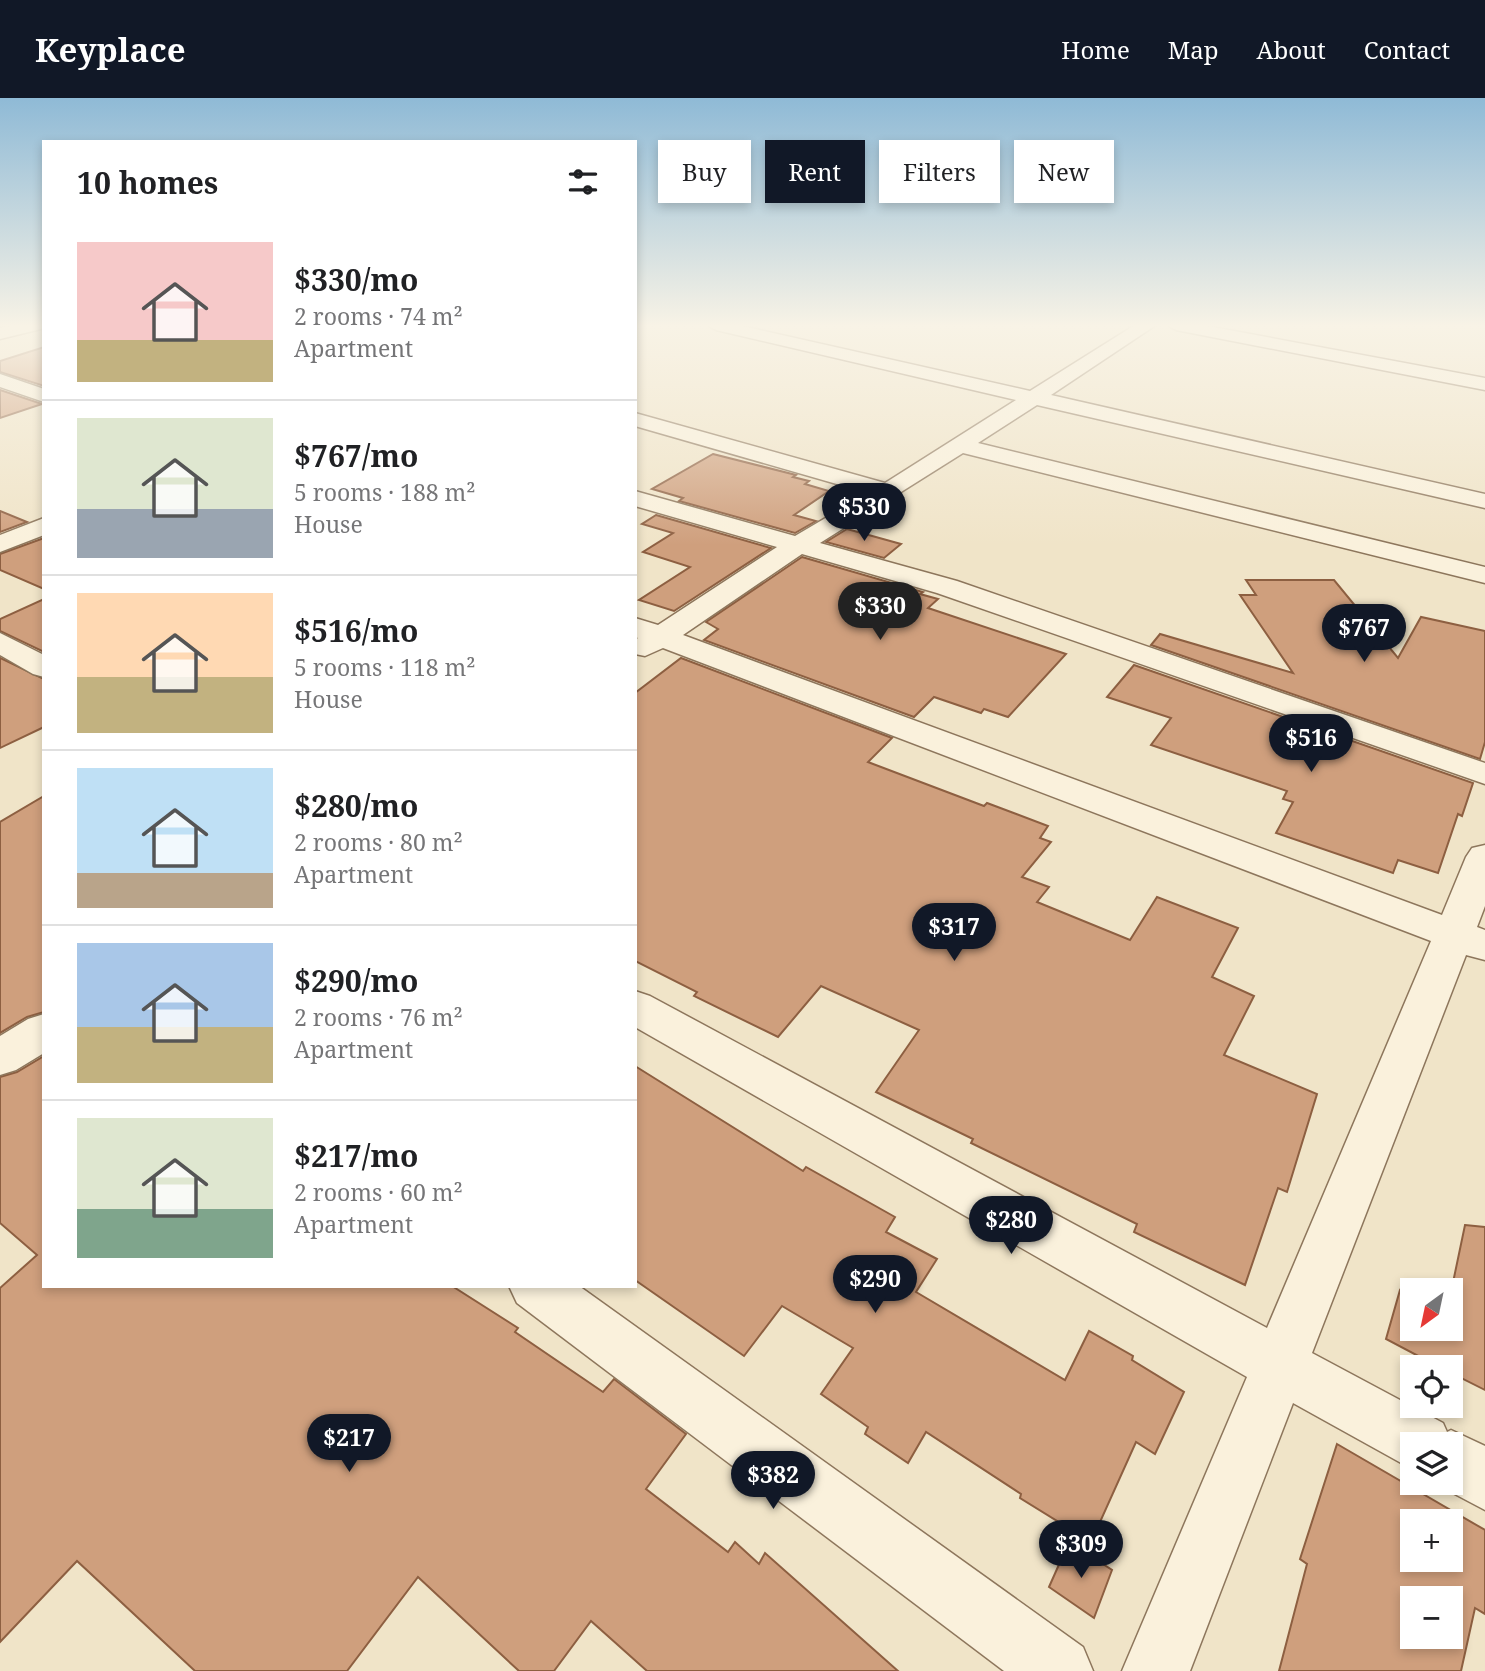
<!DOCTYPE html>
<meta charset="utf-8">
<style>
body{margin:0;font-family:"Noto Serif",serif;background:#f6f6f6;color:#202124;height:100vh;display:flex;flex-direction:column;font-size:26px;white-space:nowrap}
*{box-sizing:border-box;margin:0}
p{font-size:23px;color:#757577}
.icon{flex:none;width:38px;height:38px;fill:none;stroke:currentColor;stroke-width:2;stroke-linecap:round;stroke-linejoin:round}
.map{position:relative;flex:1;overflow:hidden}
.panel{position:absolute;left:42px;top:42px;width:595px;height:1148px;display:flex;flex-direction:column;background:#fff;border-radius:0px;box-shadow:0 4px 10px #0003}
.panel>*{flex:none}
.hud{position:absolute;left:658px;top:42px;width:665px;height:63px;display:flex;gap:14px}
.needle{width:46px;rotate:213deg}
.fabs{position:absolute;left:1400px;top:1180px;display:grid;gap:14px}
.fabs a{display:grid;place-items:center;width:63px;height:63px;border-radius:0px;background:#fff;box-shadow:0 4px 10px #0003;font-size:35px}
.price{position:absolute;translate:-50% -60px;padding:0 16px;border-radius:24px;background:#111827;color:#fff;font-size:23px;line-height:46px;filter:drop-shadow(0 2px 4px #0008)}
.price::after{content:'';position:absolute;left:50%;top:42px;width:21px;height:16px;margin-left:-10px;background:inherit;clip-path:polygon(0 0,100% 0,50% 100%)}
.price.current{background:#222;color:#fff}
ul{padding:0;list-style:none}
li{display:flex;align-items:center;gap:21px;height:175px;padding:0 35px}
li+li{border-top:2px solid #e0e0e0}
li span{display:grid;place-items:center;flex:none;width:196px;height:140px;border-radius:0px;color:#555}
li>.icon{margin-inline-start:auto}
span .icon{width:84px;height:84px;fill:#fffc;stroke-width:1}
li b{font-size:30px}
h2{display:flex;justify-content:space-between;align-items:center;height:84px;padding:0 35px;font-size:30px}
.tag{padding:0 24px;border-radius:0px;background:#fff;box-shadow:0 4px 10px #0003;font-size:24px;line-height:63px}
.tag.current{background:#111827;color:#fff}
header{display:flex;align-items:center;gap:42px;box-sizing:border-box;height:98px;padding:0 35px;background:#111827;color:#fff}
header strong{font-size:33px}
nav{display:flex;gap:38px;margin-inline-start:auto;font-size:24px}
.map>svg:first-child{display:block}
.building{fill:#cf9f7d;stroke:#8d5f41;stroke-width:2;fill-rule:evenodd}
.lines{fill:none;stroke-linecap:round;stroke-linejoin:round}
.street-casing{stroke:#8d765c;stroke-width:3}
.street{fill:#faf1dc;fill-rule:evenodd}
</style>
<header>
<strong>Keyplace</strong>
<nav><a>Home</a><a>Map</a><a>About</a><a>Contact</a></nav>
</header>
<div class="map">
<svg width="1485" height="1573" viewBox="0 0 1485 1573">
<rect width="100%" height="100%" fill="#f0e4c8"/>
<g class="building">
<path d="M44 249V288L0 274V263Z"/>
<path d="M0 292 42 306 0 320Z"/>
<path d="M713 356 796 377 793 379 809 383 805 386 829 393 794 417 816 423 795 435 679 403 683 400 652 391Z"/>
<path d="M0 413 27 424 0 434Z"/>
<path d="M656 417 771 450 674 513 639 502 690 469 643 454 673 435 642 426Z"/>
<path d="M847 431 901 446 884 460 826 444Z"/>
<path d="M44 440V491L0 472V456Z"/>
<path d="M802 459 923 494 920 496 938 501 928 510 1066 556 1008 619 984 611 981 615 934 599 914 619 704 542 718 531 706 524Z"/>
<path d="M1246 482H1334L1398 560 1421 519 1485 533V644L1480 661 1151 547 1160 536 1293 575 1240 497H1256Z"/>
<path d="M44 501V554L0 533V521Z"/>
<path d="M0 560 44 581V629L0 650Z"/>
<path d="M681 560 892 640 868 664 984 708 987 705 1048 728 1040 740 1051 744 1022 779 1049 789 1037 804 1130 842 1157 799 1238 830 1212 879 1254 898 1224 957 1317 996 1287 1094 1278 1090 1245 1187 1134 1134 1137 1126 971 1045 973 1041 876 994 919 932 821 888 778 939 694 898 697 894 635 863V595Z"/>
<path d="M1134 567 1473 685 1462 718 1458 716 1438 775 1398 762 1393 775 1276 735 1293 704 1283 701 1287 693 1151 647 1171 620 1107 599Z"/>
<path d="M44 698V914L27 919 0 935V724Z"/>
<path d="M44 958V1188H452L518 1230 515 1234 603 1294 614 1281 686 1336 646 1391 728 1454 735 1444 759 1466 765 1455 898 1573H647L591 1523 554 1573H519L418 1479 347 1573H195L77 1463 0 1544V1190L37 1157 0 1125V979L17 974Z"/>
<path d="M635 968 803 1073 806 1069 895 1119 886 1134 937 1161 916 1194 1065 1282 1089 1233 1133 1258 1132 1262 1184 1294 1155 1356 1136 1344 1091 1444 1020 1400 1021 1396 926 1334 908 1365 865 1336 868 1329 821 1296 853 1250 782 1208 744 1258 635 1182Z"/>
<path d="M1465 1127 1485 1129V1292L1451 1275V1269H1439L1386 1241 1400 1192 1412 1198V1230H1451V1194Z"/>
<path d="M1337 1346 1485 1432V1516L1475 1510 1461 1573H1279L1307 1466 1300 1461ZM1412 1423H1451V1461H1412ZM1412 1500H1451V1538H1412Z"/>
<path d="M1069 1444 1112 1472 1094 1520 1049 1489Z"/>
</g>
<g class="lines">
<defs>
<g id="street">
<path d="M16 227H44L41 231 0 241V230Z"/>
<path d="M707 227H738L1030 293 1135 227H1156L1051 297 1485 396V410L1037 307 978 345 1485 469V485L963 355 820 445 957 483 1485 665V686L937 495 802 456 683 537 1442 817 1466 759 1472 750 1485 747V808L1477 829 1485 832V862L1466 857 1312 1255 1443 1325 1447 1334 1451 1332 1485 1348V1412L1432 1384H1451V1346H1412V1371L1293 1305 1190 1573H1122L1247 1279 635 929V893L650 898 1267 1230 1431 843 663 550 645 558 635 556V542L638 540 635 539V520L658 527 777 449 635 408V393L795 438 868 395 635 328V315L885 385 1016 302 716 232Z"/>
<path d="M1167 227H1202L1485 280V292L1176 232Z"/>
<path d="M0 276 44 291V304L0 289Z"/>
<path d="M44 420V437L0 454V437Z"/>
<path d="M0 535 44 557V579L33 576 0 557Z"/>
<path d="M44 916V955L16 972 0 977V938L28 921Z"/>
<path d="M509 1188H579L1083 1549 1093 1573H1004L517 1205Z"/>
</g>
</defs>
<use href="#street" class="street-casing"/>
<use href="#street" class="street"/>
</g>
<linearGradient id="sky" x2="0" y2="1"><stop stop-color="#8fbad6"/><stop offset="0.51" stop-color="#f8f3e6"/><stop offset="1" stop-color="#f8f3e6" stop-opacity="0"/></linearGradient>
<rect width="1485" height="447" fill="url(#sky)"/>
</svg>
<div class="fabs">
<a><svg class="needle" viewBox="-14 -14 28 28"><path d="M0-13l5 13h-10z" fill="#e53935"/><path d="M0 13l5-13h-10z" fill="#757577"/></svg></a>
<a><svg class="icon" aria-label="locate" viewBox="0 0 24 24"><circle cx="12" cy="12" r="6"/><path d="M12 2v4M12 18v4M2 12h4M18 12h4"/></svg></a>
<a><svg class="icon" aria-label="layers" viewBox="0 0 24 24"><path d="M12 4l9 5-9 5-9-5zM3 14l9 5 9-5"/></svg></a>
<a>+</a>
<a>−</a>
</div>
<b class="price" style="left:864px;top:445px">$530</b>
<b class="price current" style="left:880px;top:544px">$330</b>
<b class="price" style="left:1364px;top:566px">$767</b>
<b class="price" style="left:1311px;top:676px">$516</b>
<b class="price" style="left:954px;top:865px">$317</b>
<b class="price" style="left:1011px;top:1158px">$280</b>
<b class="price" style="left:875px;top:1217px">$290</b>
<b class="price" style="left:349px;top:1376px">$217</b>
<b class="price" style="left:773px;top:1413px">$382</b>
<b class="price" style="left:1081px;top:1482px">$309</b>
<div class="hud">
<a class="tag">Buy</a>
<a class="tag current">Rent</a>
<a class="tag">Filters</a>
<a class="tag">New</a>
</div>
<section class="panel">
<h2>10 homes<svg class="icon" aria-label="filters" viewBox="0 0 24 24"><path d="M4 7h16M4 17h16"/><circle cx="9" cy="7" r="2"/><circle cx="15" cy="17" r="2"/></svg></h2>
<ul>
<li><span style="background:linear-gradient(#f6c9c9 70%,#c2b280 0)"><svg class="icon" aria-label="home" viewBox="0 0 24 24"><path d="M3 11l9-7 9 7M6 9v11h12V9"/></svg></span><div><b>$330/mo</b><p>2 rooms · 74 m²</p><p>Apartment</p></div></li>
<li><span style="background:linear-gradient(#dfe7d0 65%,#9aa5b1 0)"><svg class="icon" aria-label="home" viewBox="0 0 24 24"><path d="M3 11l9-7 9 7M6 9v11h12V9"/></svg></span><div><b>$767/mo</b><p>5 rooms · 188 m²</p><p>House</p></div></li>
<li><span style="background:linear-gradient(#ffd9b3 60%,#c2b280 0)"><svg class="icon" aria-label="home" viewBox="0 0 24 24"><path d="M3 11l9-7 9 7M6 9v11h12V9"/></svg></span><div><b>$516/mo</b><p>5 rooms · 118 m²</p><p>House</p></div></li>
<li><span style="background:linear-gradient(#bfe0f5 75%,#b9a48a 0)"><svg class="icon" aria-label="home" viewBox="0 0 24 24"><path d="M3 11l9-7 9 7M6 9v11h12V9"/></svg></span><div><b>$280/mo</b><p>2 rooms · 80 m²</p><p>Apartment</p></div></li>
<li><span style="background:linear-gradient(#a9c7e8 60%,#c2b280 0)"><svg class="icon" aria-label="home" viewBox="0 0 24 24"><path d="M3 11l9-7 9 7M6 9v11h12V9"/></svg></span><div><b>$290/mo</b><p>2 rooms · 76 m²</p><p>Apartment</p></div></li>
<li><span style="background:linear-gradient(#dfe7d0 65%,#7fa58c 0)"><svg class="icon" aria-label="home" viewBox="0 0 24 24"><path d="M3 11l9-7 9 7M6 9v11h12V9"/></svg></span><div><b>$217/mo</b><p>2 rooms · 60 m²</p><p>Apartment</p></div></li>
</ul>
</section>
</div>
